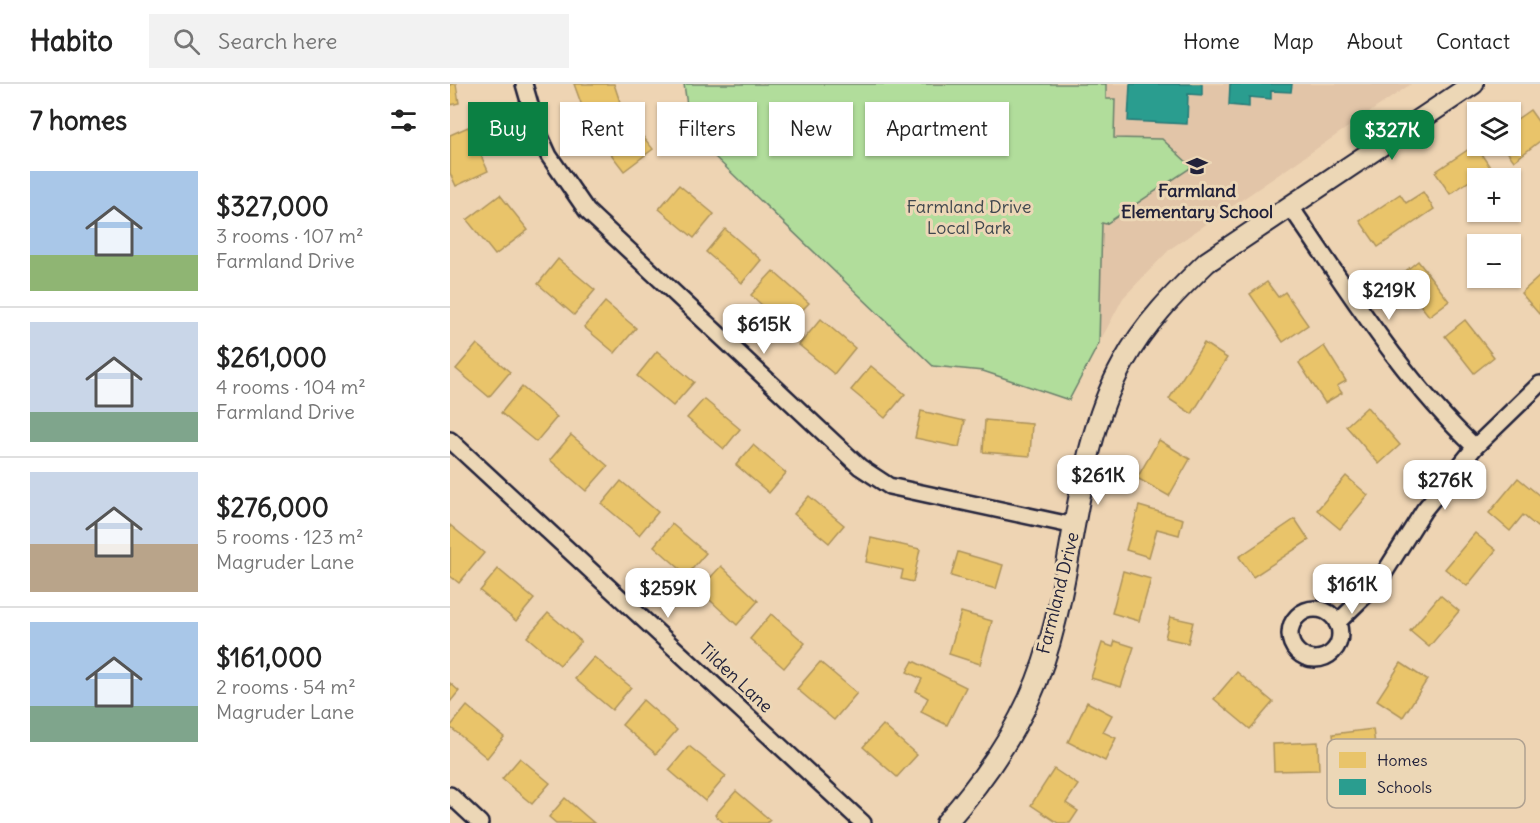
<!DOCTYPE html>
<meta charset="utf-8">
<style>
body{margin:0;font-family:Delius,sans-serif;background:#f2f2f2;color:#222;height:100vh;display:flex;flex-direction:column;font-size:22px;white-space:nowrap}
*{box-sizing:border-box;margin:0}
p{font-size:20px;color:#767676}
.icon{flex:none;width:33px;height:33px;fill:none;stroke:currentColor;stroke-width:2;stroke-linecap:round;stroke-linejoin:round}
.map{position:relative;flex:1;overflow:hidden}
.drawer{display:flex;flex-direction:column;background:#fff;width:450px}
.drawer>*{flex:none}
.banner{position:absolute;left:18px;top:18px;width:570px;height:54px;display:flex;gap:12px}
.tools{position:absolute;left:1017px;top:18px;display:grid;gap:12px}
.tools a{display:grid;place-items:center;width:54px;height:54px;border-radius:0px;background:#fff;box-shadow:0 2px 4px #0004;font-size:30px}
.price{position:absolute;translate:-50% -51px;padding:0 14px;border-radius:12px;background:#fff;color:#222;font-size:20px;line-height:39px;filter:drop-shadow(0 2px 3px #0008)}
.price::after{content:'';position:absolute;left:50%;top:36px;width:18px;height:14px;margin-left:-9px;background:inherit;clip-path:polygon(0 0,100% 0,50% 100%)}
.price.selected{background:#0b8043;color:#fff}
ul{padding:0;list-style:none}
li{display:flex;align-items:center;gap:18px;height:150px;padding:0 30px}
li+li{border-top:2px solid #e0e0e0}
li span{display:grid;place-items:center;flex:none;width:168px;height:120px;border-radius:0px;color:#555}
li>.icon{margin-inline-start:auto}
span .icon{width:72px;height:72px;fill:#fffc;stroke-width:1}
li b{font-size:26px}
h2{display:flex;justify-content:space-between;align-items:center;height:72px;padding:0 30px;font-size:26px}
.pill{padding:0 21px;border-radius:0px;background:#fff;box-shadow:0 2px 4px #0004;font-size:21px;line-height:54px}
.pill.selected{background:#0b8043;color:#fff}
header{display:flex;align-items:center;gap:36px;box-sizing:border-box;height:84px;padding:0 30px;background:#fff;border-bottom:2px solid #e0e0e0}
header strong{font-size:28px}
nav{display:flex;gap:33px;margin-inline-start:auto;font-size:21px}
.search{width:420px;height:54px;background:#f2f2f2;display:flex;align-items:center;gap:15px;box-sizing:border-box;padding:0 21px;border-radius:0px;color:#767676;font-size:22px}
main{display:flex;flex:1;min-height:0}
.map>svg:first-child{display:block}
.built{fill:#e2c5a8}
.green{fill:#b1dd9b;stroke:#6a806b;stroke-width:1.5}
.homes{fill:#e9c46a;stroke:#ad935c;stroke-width:1.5}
.schools{fill:#2a9d8f;stroke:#287876;stroke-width:1.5}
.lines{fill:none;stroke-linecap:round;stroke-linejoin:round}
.minor-casing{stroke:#22223b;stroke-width:20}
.tertiary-casing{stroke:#22223b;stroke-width:24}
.minor{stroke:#ecd7b6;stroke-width:15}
.tertiary{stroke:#ecd7b6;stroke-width:20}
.labels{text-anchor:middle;stroke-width:6;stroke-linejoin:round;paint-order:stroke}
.poi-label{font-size:18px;font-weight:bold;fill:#22223b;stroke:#ecd7b6}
.park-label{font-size:18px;fill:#3f474e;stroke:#ecd7b6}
.street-label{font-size:18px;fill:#22223b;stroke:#ecd7b6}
.key{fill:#ecd7b6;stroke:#afa191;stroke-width:1.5}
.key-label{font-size:16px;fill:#22223b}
</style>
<header>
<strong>Habito</strong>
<div class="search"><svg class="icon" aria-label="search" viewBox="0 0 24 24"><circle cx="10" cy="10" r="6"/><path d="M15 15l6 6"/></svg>Search here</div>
<nav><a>Home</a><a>Map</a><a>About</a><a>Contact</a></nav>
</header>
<main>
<section class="drawer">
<h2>7 homes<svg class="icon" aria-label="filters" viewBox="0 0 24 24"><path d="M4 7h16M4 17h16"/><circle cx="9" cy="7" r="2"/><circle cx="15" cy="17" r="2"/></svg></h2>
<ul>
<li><span style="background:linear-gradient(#a9c7e8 70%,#8fb573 0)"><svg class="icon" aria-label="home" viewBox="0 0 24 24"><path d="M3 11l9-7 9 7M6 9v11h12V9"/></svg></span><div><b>$327,000</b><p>3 rooms · 107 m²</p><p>Farmland Drive</p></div></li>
<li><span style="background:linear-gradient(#c9d6e8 75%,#7fa58c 0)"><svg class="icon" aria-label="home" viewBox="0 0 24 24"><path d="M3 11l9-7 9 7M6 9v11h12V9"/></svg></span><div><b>$261,000</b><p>4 rooms · 104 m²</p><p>Farmland Drive</p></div></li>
<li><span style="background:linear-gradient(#c9d6e8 60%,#b9a48a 0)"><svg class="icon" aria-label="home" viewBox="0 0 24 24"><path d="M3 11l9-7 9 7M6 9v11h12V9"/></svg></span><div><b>$276,000</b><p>5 rooms · 123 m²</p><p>Magruder Lane</p></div></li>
<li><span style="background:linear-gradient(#a9c7e8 70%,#7fa58c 0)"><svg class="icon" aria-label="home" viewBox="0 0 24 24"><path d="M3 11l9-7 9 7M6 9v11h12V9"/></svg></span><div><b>$161,000</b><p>2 rooms · 54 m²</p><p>Magruder Lane</p></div></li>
</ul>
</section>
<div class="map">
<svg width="1090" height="739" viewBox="0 0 1090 739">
<rect width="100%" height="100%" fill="#eed4b3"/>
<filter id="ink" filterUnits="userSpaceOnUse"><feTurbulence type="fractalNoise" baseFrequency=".0167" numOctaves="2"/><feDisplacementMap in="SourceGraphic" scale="12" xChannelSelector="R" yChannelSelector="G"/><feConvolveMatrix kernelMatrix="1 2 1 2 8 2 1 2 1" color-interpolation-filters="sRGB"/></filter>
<g filter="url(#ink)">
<path class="built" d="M656 0H961L720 165 673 214 648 261Z"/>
<path class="green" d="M234 0H656V15H665L664 54 712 55 742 83 656 140 652 139 649 259 619 316 533 287 483 282 241 50Z"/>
<g class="homes">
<path d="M0 0H6L9 19 0 21Z"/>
<path d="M124 0H164L170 18 135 30Z"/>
<path d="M1080 26 1090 40V57L1064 77 1053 62H1060V40Z"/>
<path d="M175 30 203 65 174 87 147 52Z"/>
<path d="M18 43 38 87 6 102 0 89V51Z"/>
<path d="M1025 61 1040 83 1000 110 985 88Z"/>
<path d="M229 101 264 130 244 154 209 125Z"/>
<path d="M973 108 984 125 928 163 910 137 950 110 956 119Z"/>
<path d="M50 111 78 146 45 171 17 136Z"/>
<path d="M275 145 311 176 292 199 256 168Z"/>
<path d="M108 175 145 206 124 231 88 200Z"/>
<path d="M968 177 999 217 979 232 948 193Z"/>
<path d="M323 187 359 219 336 243 301 211Z"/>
<path d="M1090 192V229L1089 230 1071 209Z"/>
<path d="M817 198 828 213 835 208 858 241 833 258 800 210Z"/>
<path d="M155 218 186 244 165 269 134 243Z"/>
<path d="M371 235 405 264 384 290 349 261Z"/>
<path d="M1015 236 1044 273 1024 289 995 252Z"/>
<path d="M754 259 777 274 742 330 719 315Z"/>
<path d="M27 260 60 288 39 313 6 285Z"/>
<path d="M874 262 896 297 887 302 892 309 875 319 849 279Z"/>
<path d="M207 267 244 298 223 322 187 292Z"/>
<path d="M421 282 455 310 435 334 401 306Z"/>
<path d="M72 303 107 333 86 358 51 329Z"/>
<path d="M254 315 290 345 274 365 237 334Z"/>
<path d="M917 323 950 361 929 380 896 342Z"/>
<path d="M471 327 515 337 509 363 465 354Z"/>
<path d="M535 336 582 340 580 372 533 368Z"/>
<path d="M121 351 158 382 136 407 100 376Z"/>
<path d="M709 356 740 375 719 412 687 394Z"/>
<path d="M303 361 336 389 319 409 286 381Z"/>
<path d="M896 392 918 411 890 445 867 426Z"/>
<path d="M1068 394 1090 412V440L1087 443 1073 431 1060 447 1039 429Z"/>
<path d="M171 397 208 428 189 451 152 420Z"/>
<path d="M359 412 394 441 379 459 344 430Z"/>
<path d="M689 422 733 435 729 451 707 445 699 473 676 466Z"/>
<path d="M845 435 859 456 803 493 789 473Z"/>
<path d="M222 440 256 469 237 491 204 462Z"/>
<path d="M0 441 34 469 9 499 0 492Z"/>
<path d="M1025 449 1046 466 1017 502 995 485Z"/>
<path d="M421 454 470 465 463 498 451 495 453 486 416 478Z"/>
<path d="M508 468 553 481 546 505 501 492Z"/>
<path d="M271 482 308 517 287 541 249 506Z"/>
<path d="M48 485 84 515 66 537 30 507Z"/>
<path d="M673 487 701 495 689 537 662 529Z"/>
<path d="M990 511 1009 527 979 563 960 547Z"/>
<path d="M511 528 542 537 530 580 499 570Z"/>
<path d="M98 529 131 557 110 581 77 553Z"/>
<path d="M321 530 355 559 334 584 300 555Z"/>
<path d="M720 533 743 538 738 559 715 554Z"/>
<path d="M665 557 684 563 671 603 641 594 652 559 663 563Z"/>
<path d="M144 573 181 603 162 626 125 595Z"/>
<path d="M463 577 516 603 497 641 471 628 478 614 466 607 472 595 457 588Z"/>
<path d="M370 578 407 609 384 636 347 605Z"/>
<path d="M951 579 977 596 953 633 927 616Z"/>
<path d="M787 588 823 618 800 645 764 615Z"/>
<path d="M0 599 9 607 0 618Z"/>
<path d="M193 616 227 646 206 670 172 641Z"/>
<path d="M637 618 662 631 653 648 666 654 655 677 618 658Z"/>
<path d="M17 622 54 653 37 674 0 643Z"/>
<path d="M433 641 467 671 447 693 413 663Z"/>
<path d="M923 645 928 684 911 686 912 699 889 702 883 650Z"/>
<path d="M868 658 869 686 824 687 823 660Z"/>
<path d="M239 662 276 692 255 717 219 686Z"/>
<path d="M70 674 100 699 82 720 52 695Z"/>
<path d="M604 685 628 701 616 719 628 727 620 739H608L581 721Z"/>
<path d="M286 707 320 736 317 739H274L265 731Z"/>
<path d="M115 714 144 739H106L99 733Z"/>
</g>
<g class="schools">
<path d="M680 0H752V11L738 10 737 40 678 37Z"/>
<path d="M780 0H842L841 8 821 7V15L799 13V23L779 21Z"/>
</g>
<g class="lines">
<defs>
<g id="minor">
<path d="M74 0 88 48 99 72 137 127 410 383 439 402 625 442"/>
<path d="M840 122C898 206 951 293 1025 363"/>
<path d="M0 356 413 739"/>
<circle cx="865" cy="550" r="25"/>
<path d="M887 539 928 499 974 426 1025 363 1090 300"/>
<path d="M0 711 30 739"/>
</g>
<path id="tertiary" d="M496 739C529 701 558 661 579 615 628 510 617 380 673 279 694 240 726 208 757 178L1023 0"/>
</defs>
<use href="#minor" class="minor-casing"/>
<use href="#tertiary" class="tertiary-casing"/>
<use href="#minor" class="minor"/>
<use href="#tertiary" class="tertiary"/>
</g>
</g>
<defs>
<symbol id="school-bare" viewBox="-9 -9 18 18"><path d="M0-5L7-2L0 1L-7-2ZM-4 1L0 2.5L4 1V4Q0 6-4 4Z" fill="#22223b" stroke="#ecd7b6" stroke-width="2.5" paint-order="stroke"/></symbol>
</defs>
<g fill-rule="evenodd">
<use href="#school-bare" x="732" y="67" width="30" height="30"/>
</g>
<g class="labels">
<g class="poi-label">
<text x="747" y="113">Farmland<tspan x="747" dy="21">Elementary School</tspan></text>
</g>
<g class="park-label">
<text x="519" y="129">Farmland Drive<tspan x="519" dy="21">Local Park</tspan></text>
</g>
<g class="street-label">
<text transform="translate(608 509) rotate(-76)" y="6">Farmland Drive</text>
<text transform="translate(286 594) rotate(43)" y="6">Tilden Lane</text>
</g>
</g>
<rect x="877" y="655" width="198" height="69" rx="9" class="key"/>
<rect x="889" y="668" width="27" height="16" fill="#e9c46a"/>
<rect x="889" y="695" width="27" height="16" fill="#2a9d8f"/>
<g class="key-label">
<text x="927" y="682">Homes</text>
<text x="927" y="709">Schools</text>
</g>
</svg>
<div class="tools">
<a><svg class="icon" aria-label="layers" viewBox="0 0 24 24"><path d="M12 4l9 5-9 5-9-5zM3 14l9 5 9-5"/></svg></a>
<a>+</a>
<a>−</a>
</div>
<b class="price selected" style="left:942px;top:77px">$327K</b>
<b class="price" style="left:939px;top:237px">$219K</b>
<b class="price" style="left:314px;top:271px">$615K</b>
<b class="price" style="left:648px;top:422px">$261K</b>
<b class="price" style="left:995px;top:427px">$276K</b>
<b class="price" style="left:902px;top:531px">$161K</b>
<b class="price" style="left:218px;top:535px">$259K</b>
<div class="banner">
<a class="pill selected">Buy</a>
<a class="pill">Rent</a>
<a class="pill">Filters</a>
<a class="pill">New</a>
<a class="pill">Apartment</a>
</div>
</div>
</main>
